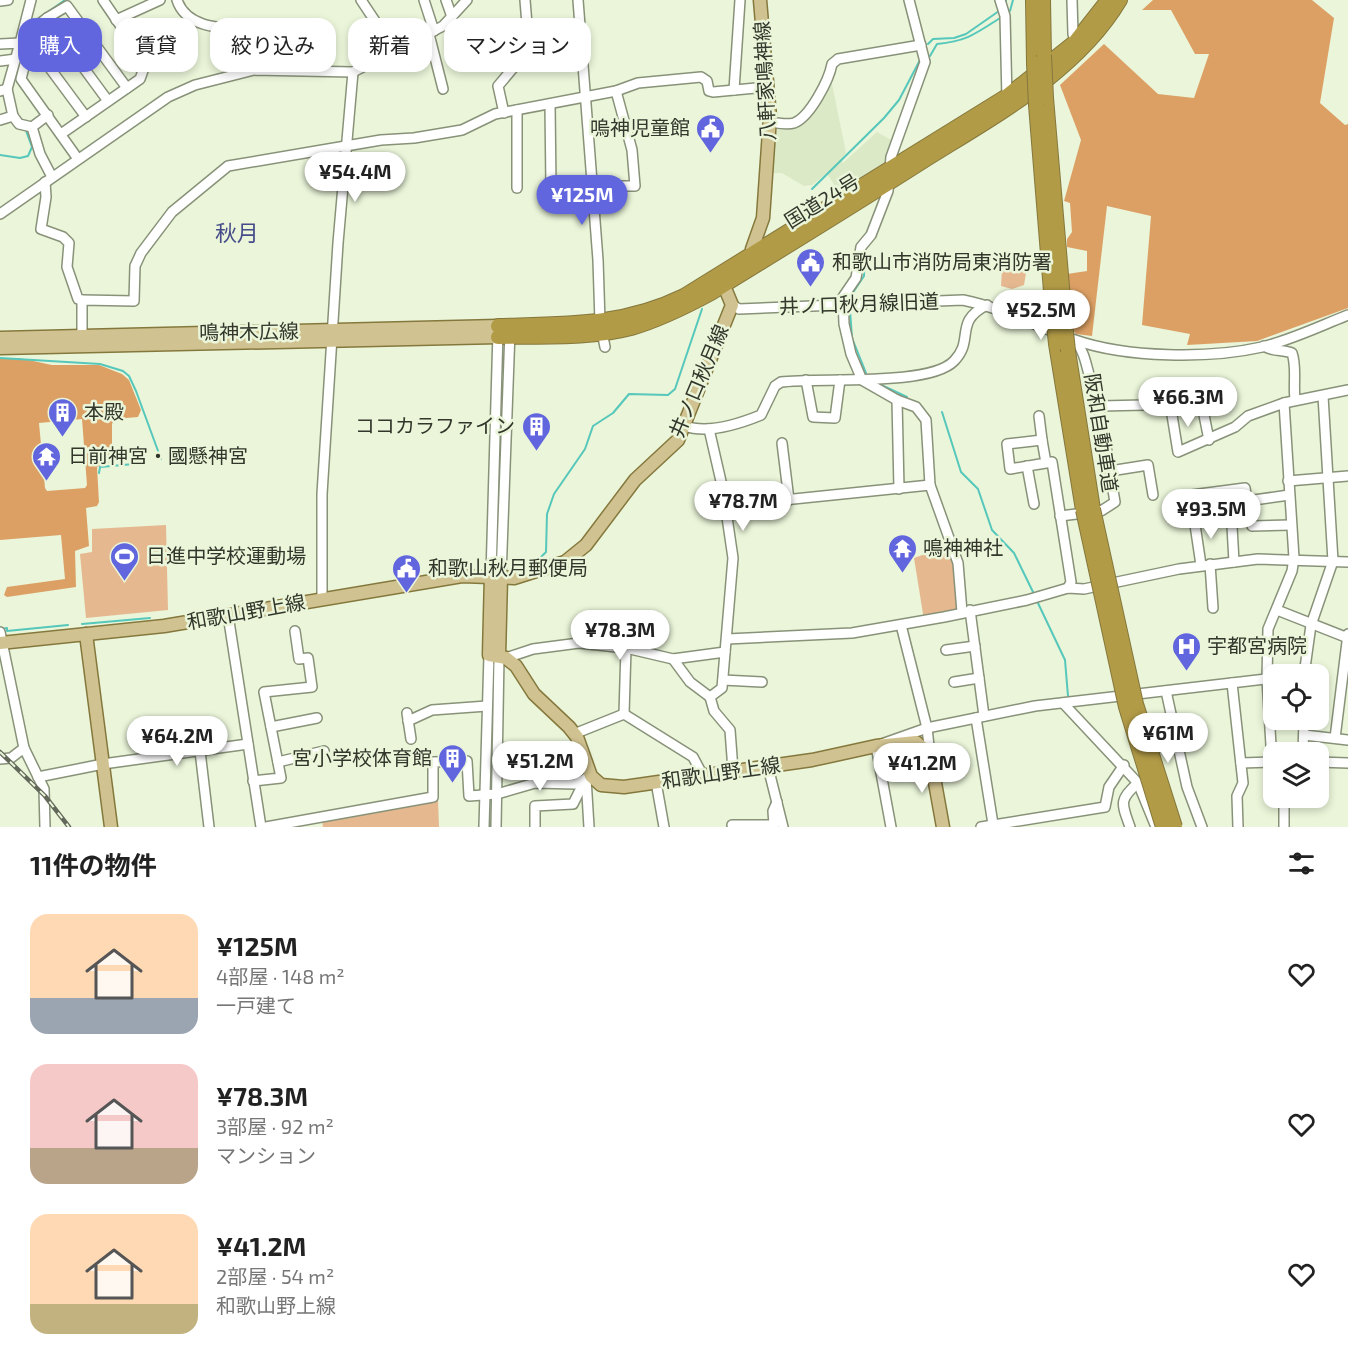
<!DOCTYPE html>
<html lang="ja">
<meta charset="utf-8">
<style>
body{margin:0;font-family:"Exo 2","Noto Sans JP",sans-serif;background:#f6f6f6;color:#222;height:100vh;display:flex;flex-direction:column;font-size:22px;white-space:nowrap}
*{box-sizing:border-box;margin:0}
p{font-size:20px;color:#767676}
.icon{flex:none;width:33px;height:33px;fill:none;stroke:currentColor;stroke-width:2;stroke-linecap:round;stroke-linejoin:round}
.map{position:relative;height:827px;overflow:hidden}
.side{display:flex;flex-direction:column;background:#fff;flex:1}
.side>*{flex:none}
.hud{position:absolute;left:18px;top:18px;width:600px;height:54px;display:flex;gap:12px}
.controls{position:absolute;left:1263px;top:664px;display:grid;gap:12px}
.controls a{display:grid;place-items:center;width:66px;height:66px;border-radius:12px;background:#fff;box-shadow:0 3px 9px #0003;font-size:30px}
.price{position:absolute;translate:-50% -51px;padding:0 14px;border-radius:21px;background:#fff;color:#222;font-size:20px;line-height:39px;filter:drop-shadow(0 2px 3px #0008)}
.price::after{content:'';position:absolute;left:50%;top:36px;width:18px;height:14px;margin-left:-9px;background:inherit;clip-path:polygon(0 0,100% 0,50% 100%)}
.price.selected{background:#6165de;color:#fff}
ul{padding:0;list-style:none}
li{display:flex;align-items:center;gap:18px;height:150px;padding:0 30px}
li span{display:grid;place-items:center;flex:none;width:168px;height:120px;border-radius:18px;color:#555}
li>.icon{margin-inline-start:auto}
span .icon{width:72px;height:72px;fill:#fffc;stroke-width:1}
li b{font-size:26px}
h2{display:flex;justify-content:space-between;align-items:center;height:72px;padding:0 30px;font-size:26px}
.tag{padding:0 21px;border-radius:18px;background:#fff;box-shadow:0 3px 9px #0003;font-size:21px;line-height:54px}
.tag.selected{background:#6165de;color:#fff}
.map>svg:first-child{display:block}
.built{fill:#dbe9c7}
.green{fill:#e5b88f}
.forest{fill:#dca065;fill-rule:evenodd}
.lines{fill:none;stroke-linecap:round;stroke-linejoin:round}
.stream{stroke:#56c7bb;stroke-width:2}
.minor-casing{stroke:#889279;stroke-width:12}
.major-casing{stroke:#85783d;stroke-width:15}
.highway-casing{stroke:#85783d;stroke-width:16}
.minor{stroke:#fff;stroke-width:9}
.major{stroke:#d1c391;stroke-width:12}
.highway{stroke:#b29b47;stroke-width:14}
.rail-casing{stroke:#63695a;stroke-width:4.5}
.rail{stroke:#eaf5d9;stroke-width:2;stroke-dasharray:7;stroke-linecap:butt}
.highway-bridge-casing{stroke:#85783d;stroke-width:16;stroke-linecap:butt}
.highway-bridge{stroke:#b29b47;stroke-width:14}
.labels{text-anchor:middle;stroke-width:5;stroke-linejoin:round;paint-order:stroke}
.street-label{font-size:20px;fill:#32362b;stroke:#eaf5d9}
.poi-label{font-size:20px;fill:#32362b;stroke:#eaf5d9;text-anchor:start}
.quarter-label{font-size:22px;fill:#464c89;stroke:#eaf5d9}
</style>
<div class="map">
<svg width="1348" height="827" viewBox="0 0 1348 827">
<rect width="100%" height="100%" fill="#eaf5d9"/>
<path class="built" d="M831 79 846 153 841 159 843 163 877 132 893 141 886 162 838 191 827 173 812 185 804 186 782 173H770L772 126H795Z"/>
<g class="green">
<path d="M1002 270H1023L1026 273 1024 285 1012 289 1001 286Z"/>
<path d="M166 525 168 610 86 618 80 554 92 552V529Z"/>
<path d="M950 545 958 566 961 611 924 620 914 558Z"/>
<path d="M438 799 439 827H323L322 821Z"/>
</g>
<g class="forest">
<path d="M1153 0H1312L1334 18 1320 103 1345 125 1348 124V308L1257 341 1187 345 1190 334 1142 325 1151 216 1107 206 1092 336 1076 334 1073 330 1067 274 1087 271V251L1067 247V239L1072 232 1070 203 1064 201 1081 140 1060 85 1104 44 1158 94 1194 98 1209 54H1195L1171 10H1142Z"/>
<path d="M19 358 52 365H99L122 374 129 380 141 410 138 417 115 419 112 424V461L97 467 99 502 97 506 86 508 89 546 75 551 76 587 7 597 4 595 7 587 65 579 61 535 0 540V359ZM82 419 87 485 85 488 47 491 45 488 39 423Z"/>
</g>
<g class="lines">
<g class="stream">
<path d="M1006 0V1"/>
<path d="M1010 11 1013 0"/>
<path d="M26 39 31 24 65 0"/>
<path d="M928 44 933 39 954 38 966 34 999 11"/>
<path d="M930 56 937 44C967 41 975 34 1000 18"/>
<path d="M0 155 20 158 28 156 32 147 25 128"/>
<path d="M812 189 884 118 899 100 920 60"/>
<path d="M850 297 864 276 865 251"/>
<path d="M850 310 852 338 866 373"/>
<path d="M0 358 100 364 123 371 129 376 136 391 161 459"/>
<path d="M877 383 907 397"/>
<path d="M942 412 961 472 978 489 992 530 1014 553 1034 594"/>
<path d="M99 473 100 467 134 464"/>
<path d="M515 566 534 564 546 552 547 514 554 494 585 449 593 426 613 413 629 394 668 395 675 389 702 309"/>
<path d="M1037 601 1065 660 1068 696"/>
<path d="M82 624 150 618"/>
<path d="M0 629 7 628V631L68 625"/>
<path d="M1131 769 1141 781"/>
</g>
<defs>
<g id="minor">
<path d="M103 0 131 41"/>
<path d="M177 0C190 39 251 24 281 36L276 70"/>
<path d="M361 0 375 21 388 53"/>
<path d="M424 0 434 31"/>
<path d="M446 0 452 17"/>
<path d="M578 0 598 260 600 322 605 347"/>
<path d="M909 0 925 62 891 157 888 191 871 235 861 247 856 278 843 297 844 324 851 354 862 380 897 400 916 407 926 420 930 485 958 563 962 612"/>
<path d="M1000 0 1005 16 1007 99"/>
<path d="M1072 0 1073 34 1076 43"/>
<path d="M0 1 8 0"/>
<path d="M47 18 34 28 21 79 78 159"/>
<path d="M116 20 160 0"/>
<path d="M429 34 443 89"/>
<path d="M29 40 86 117"/>
<path d="M20 43 31 0"/>
<path d="M0 44 20 43 7 89"/>
<path d="M0 61 16 59"/>
<path d="M734 90 740 0"/>
<path d="M0 91 7 89 13 116"/>
<path d="M108 101 47 18 67 6 127 88"/>
<path d="M550 104 551 188"/>
<path d="M504 113 498 86 529 49 525 0"/>
<path d="M0 120 13 116 19 124 32 127 48 115"/>
<path d="M770 122C777 123 787 125 794 123 810 117 829 80 832 64L838 59 921 45"/>
<path d="M32 127 40 154 52 177"/>
<path d="M61 134 140 79 149 54 171 40"/>
<path d="M45 182 46 197 41 229 63 237 69 243 67 267 78 299 82 300"/>
<path d="M592 186H635L632 150 616 91"/>
<path d="M517 188V110"/>
<path d="M0 214 168 97 195 85 254 70 353 72 443 26 467 0"/>
<path d="M732 305 739 309 963 300C1003 308 1037 327 1075 340 1127 358 1209 359 1262 347 1291 340 1320 326 1348 315"/>
<path d="M82 337V300L134 301 135 266 141 253 172 212 228 166 381 140 414 138 462 130 495 114 616 91 638 83 701 77 707 81 709 91 713 92 767 87"/>
<path d="M1264 346C1272 352 1283 349 1292 353 1297 367 1293 384 1295 399"/>
<path d="M806 380 813 417 835 418 840 380"/>
<path d="M897 400 899 489"/>
<path d="M1202 405 1209 440"/>
<path d="M1100 406 1145 405"/>
<path d="M1171 409 1178 452 1235 427 1248 416 1284 403 1348 390"/>
<path d="M1039 416 1042 440"/>
<path d="M685 426C707 434 739 424 761 415L775 386 781 382C818 377 929 387 954 361 975 340 953 322 987 305"/>
<path d="M709 429 723 490 733 558 722 688 710 697 714 711 730 730 733 770"/>
<path d="M782 443 789 500"/>
<path d="M1046 463 1042 440 1007 444 1010 469 1052 462 1071 582 1068 588"/>
<path d="M1027 466 1034 504"/>
<path d="M1110 471 1148 465 1153 495"/>
<path d="M1288 481 1348 476"/>
<path d="M1184 496 1245 488 1247 501 1289 495"/>
<path d="M1231 508 1234 562"/>
<path d="M1060 516 1101 511 1115 502C1108 462 1104 422 1092 384 1086 367 1086 355 1076 341"/>
<path d="M727 518 744 504 930 485"/>
<path d="M1194 518 1201 565"/>
<path d="M1252 526 1291 525"/>
<path d="M1210 564 1213 608"/>
<path d="M491 575 498 332"/>
<path d="M501 577 510 331"/>
<path d="M322 599V494L338 243 353 72"/>
<path d="M970 610 984 716"/>
<path d="M1277 610 1348 638"/>
<path d="M228 615 261 827"/>
<path d="M901 625 927 728 930 755"/>
<path d="M0 632 24 748 44 789 45 827"/>
<path d="M727 639 852 633 944 617 1027 600 1068 588 1084 589 1179 569 1258 559 1348 562"/>
<path d="M946 650 975 646"/>
<path d="M506 658 533 649 579 643 626 648 673 659 725 652"/>
<path d="M673 659 690 682 710 697"/>
<path d="M1304 675 1311 625 1333 561 1323 396"/>
<path d="M723 680 762 682"/>
<path d="M954 682 979 678"/>
<path d="M1232 683 1243 783 1237 796 1238 827"/>
<path d="M1166 691 1187 787 1202 827"/>
<path d="M1063 703 1138 783 1156 827"/>
<path d="M407 713 411 739"/>
<path d="M624 714 626 648"/>
<path d="M976 718 993 824"/>
<path d="M408 721 432 710 487 706"/>
<path d="M271 727 317 718"/>
<path d="M574 734 624 714 693 757 702 774"/>
<path d="M1304 735 1348 740"/>
<path d="M1335 738 1348 634"/>
<path d="M200 751 209 827"/>
<path d="M1303 753 1304 720"/>
<path d="M0 759 11 758 24 748"/>
<path d="M278 762 324 751"/>
<path d="M1272 762 1267 679 1268 629 1292 571 1294 558 1284 403"/>
<path d="M1318 762 1348 763"/>
<path d="M1241 763 1274 762"/>
<path d="M768 767 783 827"/>
<path d="M38 777 103 764 248 744"/>
<path d="M586 778 589 827"/>
<path d="M253 781 281 778 264 692 312 687 308 658 299 659 295 631"/>
<path d="M656 782 664 827"/>
<path d="M1284 798V827"/>
<path d="M732 825H774L773 811 777 802"/>
<path d="M266 827 433 797V762L467 761 469 796 497 794 535 783 575 784 591 776"/>
<path d="M484 827 489 655"/>
<path d="M496 827 499 656"/>
<path d="M535 827V806L573 804 585 780"/>
<path d="M891 827 876 746 927 728 1035 706 1274 678"/>
<path d="M981 827 1105 807 1109 787 1124 765"/>
<path d="M1130 827C1122 804 1118 800 1138 783"/>
</g>
<g id="major">
<path d="M752 260V249L763 218 770 117 760 0"/>
<path d="M0 338 498 326"/>
<path d="M0 348 498 337"/>
<path d="M491 575 489 655 506 658 516 666 534 694 569 727 577 737 591 776 601 785 624 787 812 760 876 746 916 742 930 755 943 827"/>
<path d="M86 634 111 827"/>
<path d="M0 643 164 626 462 576 514 578 565 562 586 545 635 480 678 440 732 305 720 276"/>
<path d="M499 656 501 577"/>
</g>
<g id="highway">
<path d="M1033 0 1034 63"/>
<path d="M1043 0 1044 55"/>
<path d="M1046 98 1065 322"/>
<path d="M1036 105 1053 316"/>
<path d="M498 326C565 324 623 326 684 296L1007 96 1075 42 1108 0"/>
<path d="M498 337C542 336 589 339 631 328 659 320 685 307 711 293 781 250 851 207 920 163 991 118 1076 74 1120 0"/>
<path d="M1056 344 1083 510"/>
<path d="M1068 351 1093 509"/>
</g>
</defs>
<use href="#minor" class="minor-casing"/>
<use href="#major" class="major-casing"/>
<use href="#highway" class="highway-casing"/>
<use href="#minor" class="minor"/>
<use href="#major" class="major"/>
<use href="#highway" class="highway"/>
<defs>
<path id="rail" d="M0 752 45 796 69 827"/>
</defs>
<use href="#rail" class="rail-casing"/>
<use href="#rail" class="rail"/>
<defs>
<g id="highway-bridge">
<path d="M1044 55 1046 98"/>
<path d="M1034 63 1036 105"/>
<path d="M1053 316 1056 344"/>
<path d="M1065 322 1068 351"/>
<path d="M1093 509 1136 704 1175 827"/>
<path d="M1083 510 1126 707 1163 827"/>
</g>
</defs>
<use href="#highway-bridge" class="highway-bridge-casing"/>
<use href="#highway-bridge" class="highway-bridge"/>
</g>
<defs>
<symbol id="civic-pin" viewBox="-11 -11 22 30"><path d="M0 17L-7.5 6A9.5 9.5 0 1 1 7.5 6Z" fill="#6165de" stroke="#eaf5d9"/><path d="M-.6-6.5H3V-4.5H.6V-3L4-1V1h2V6H-6V1h2V-1L-.6-3ZM-1.2 2.5V6h2.4V2.5Z" fill="#fff"/></symbol>
<symbol id="building-pin" viewBox="-11 -11 22 30"><path d="M0 17L-7.5 6A9.5 9.5 0 1 1 7.5 6Z" fill="#6165de" stroke="#eaf5d9"/><path d="M-4-6H4V6H1V3H-1V6H-4ZM-2.5-4.3h1.7v1.8h-1.7ZM.8-4.3h1.7v1.8H.8ZM-2.5-1h1.7V.8h-1.7ZM.8-1h1.7V.8H.8Z" fill="#fff"/></symbol>
<symbol id="temple-pin" viewBox="-11 -11 22 30"><path d="M0 17L-7.5 6A9.5 9.5 0 1 1 7.5 6Z" fill="#6165de" stroke="#eaf5d9"/><path d="M0-6L5-2H3V0L6.5 2.5H4V6H1.5V3h-3V6H-4V2.5H-6.5L-3 0V-2H-5Z" fill="#fff"/></symbol>
<symbol id="stadium-pin" viewBox="-11 -11 22 30"><path d="M0 17L-7.5 6A9.5 9.5 0 1 1 7.5 6Z" fill="#6165de" stroke="#eaf5d9"/><path d="M0-5a6.5 5 0 1 0 0 10a6.5 5 0 1 0 0-10ZM-3.5-1.8h7v3.6h-7Z" fill="#fff"/></symbol>
<symbol id="hospital-pin" viewBox="-11 -11 22 30"><path d="M0 17L-7.5 6A9.5 9.5 0 1 1 7.5 6Z" fill="#6165de" stroke="#eaf5d9"/><path d="M-5-5h3v3.5h4V-5h3V5h-3V1.5h-4V5h-3Z" fill="#fff"/></symbol>
</defs>
<g fill-rule="evenodd">
<use href="#civic-pin" x="694" y="112" width="33" height="45"/>
<use href="#civic-pin" x="794" y="246" width="33" height="45"/>
<use href="#building-pin" x="46" y="396" width="33" height="45"/>
<use href="#building-pin" x="520" y="410" width="33" height="45"/>
<use href="#temple-pin" x="30" y="440" width="33" height="45"/>
<use href="#temple-pin" x="886" y="532" width="33" height="45"/>
<use href="#stadium-pin" x="108" y="540" width="33" height="45"/>
<use href="#civic-pin" x="390" y="552" width="33" height="45"/>
<use href="#hospital-pin" x="1170" y="630" width="33" height="45"/>
<use href="#building-pin" x="436" y="742" width="33" height="45"/>
</g>
<g class="labels">
<g class="street-label">
<text transform="translate(765 81) rotate(-93)" y="7">八軒家鳴神線</text>
<text transform="translate(822 201) rotate(-32)" y="7">国道24号</text>
<text transform="translate(859 304) rotate(-2)" y="7">井ノ口秋月線旧道</text>
<text transform="translate(249 332) rotate(-1)" y="7">鳴神木広線</text>
<text transform="translate(699 381) rotate(-67)" y="7">井ノ口秋月線</text>
<text transform="translate(1101 433) rotate(81)" y="7">阪和自動車道</text>
<text transform="translate(246 612) rotate(-10)" y="7">和歌山野上線</text>
<text transform="translate(721 773) rotate(-8)" y="7">和歌山野上線</text>
</g>
<g class="poi-label">
<text x="690" y="135" text-anchor="end">嗚神児童館</text>
<text x="832" y="269">和歌山市消防局東消防署</text>
<text x="84" y="419">本殿</text>
<text x="515" y="433" text-anchor="end">ココカラファイン</text>
<text x="68" y="463">日前神宮・國懸神宮</text>
<text x="923" y="555">鳴神神社</text>
<text x="146" y="563">日進中学校運動場</text>
<text x="428" y="575">和歌山秋月郵便局</text>
<text x="1207" y="653">宇都宮病院</text>
<text x="432" y="765" text-anchor="end">宮小学校体育館</text>
</g>
<g class="quarter-label">
<text x="237" y="241">秋月</text>
</g>
</g>
</svg>
<div class="controls">
<a><svg class="icon" aria-label="locate" viewBox="0 0 24 24"><circle cx="12" cy="12" r="6"/><path d="M12 2v4M12 18v4M2 12h4M18 12h4"/></svg></a>
<a><svg class="icon" aria-label="layers" viewBox="0 0 24 24"><path d="M12 4l9 5-9 5-9-5zM3 14l9 5 9-5"/></svg></a>
</div>
<b class="price" style="left:355px;top:203px">¥54.4M</b>
<b class="price selected" style="left:582px;top:226px">¥125M</b>
<b class="price" style="left:1041px;top:341px">¥52.5M</b>
<b class="price" style="left:1188px;top:428px">¥66.3M</b>
<b class="price" style="left:743px;top:532px">¥78.7M</b>
<b class="price" style="left:1211px;top:540px">¥93.5M</b>
<b class="price" style="left:620px;top:661px">¥78.3M</b>
<b class="price" style="left:1168px;top:764px">¥61M</b>
<b class="price" style="left:177px;top:767px">¥64.2M</b>
<b class="price" style="left:540px;top:792px">¥51.2M</b>
<b class="price" style="left:922px;top:794px">¥41.2M</b>
<div class="hud">
<a class="tag selected">購入</a>
<a class="tag">賃貸</a>
<a class="tag">絞り込み</a>
<a class="tag">新着</a>
<a class="tag">マンション</a>
</div>
</div>
<section class="side">
<h2>11件の物件<svg class="icon" aria-label="filters" viewBox="0 0 24 24"><path d="M4 7h16M4 17h16"/><circle cx="9" cy="7" r="2"/><circle cx="15" cy="17" r="2"/></svg></h2>
<ul>
<li><span style="background:linear-gradient(#ffd9b3 70%,#9aa5b1 0)"><svg class="icon" aria-label="home" viewBox="0 0 24 24"><path d="M3 11l9-7 9 7M6 9v11h12V9"/></svg></span><div><b>¥125M</b><p>4部屋 · 148 m²</p><p>一戸建て</p></div><svg class="icon" aria-label="heart" viewBox="0 0 24 24"><path d="M12 20l-8-8c-3-5 5-10 8-4 3-6 11-1 8 4z"/></svg></li>
<li><span style="background:linear-gradient(#f6c9c9 70%,#b9a48a 0)"><svg class="icon" aria-label="home" viewBox="0 0 24 24"><path d="M3 11l9-7 9 7M6 9v11h12V9"/></svg></span><div><b>¥78.3M</b><p>3部屋 · 92 m²</p><p>マンション</p></div><svg class="icon" aria-label="heart" viewBox="0 0 24 24"><path d="M12 20l-8-8c-3-5 5-10 8-4 3-6 11-1 8 4z"/></svg></li>
<li><span style="background:linear-gradient(#ffd9b3 75%,#c2b280 0)"><svg class="icon" aria-label="home" viewBox="0 0 24 24"><path d="M3 11l9-7 9 7M6 9v11h12V9"/></svg></span><div><b>¥41.2M</b><p>2部屋 · 54 m²</p><p>和歌山野上線</p></div><svg class="icon" aria-label="heart" viewBox="0 0 24 24"><path d="M12 20l-8-8c-3-5 5-10 8-4 3-6 11-1 8 4z"/></svg></li>
</ul>
</section>
